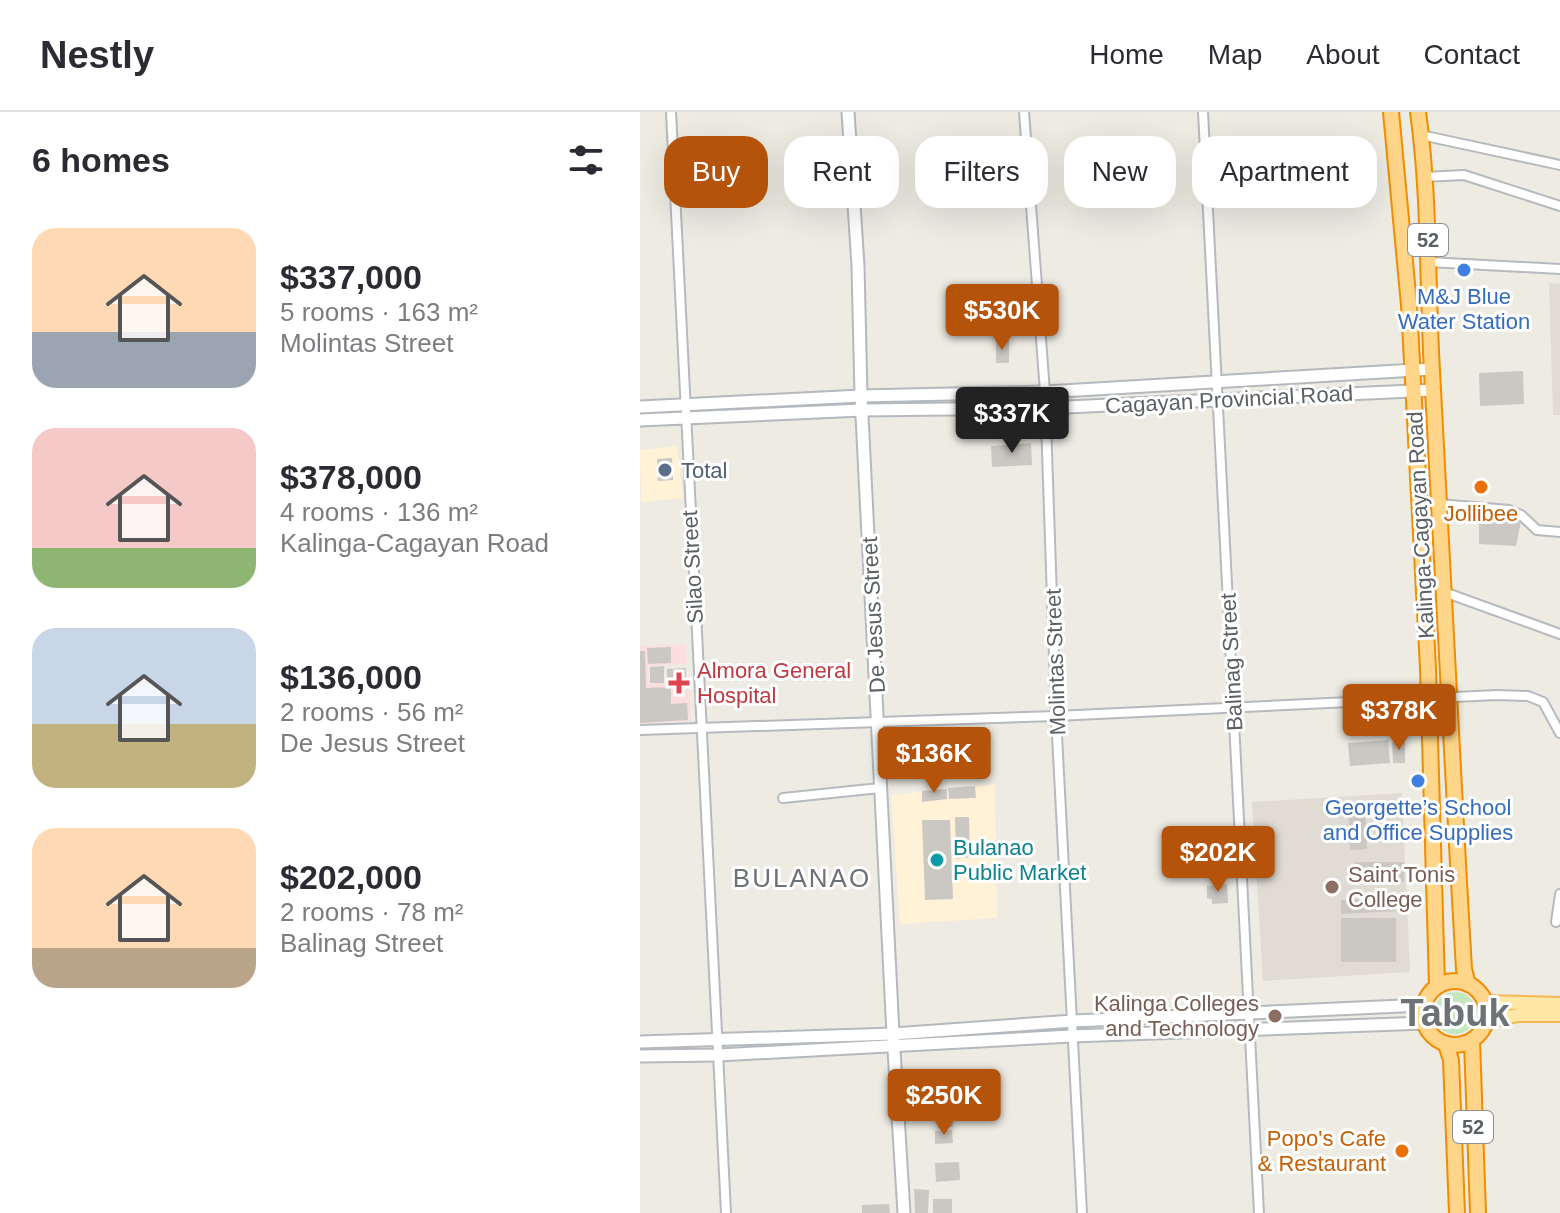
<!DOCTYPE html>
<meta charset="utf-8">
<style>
body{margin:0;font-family:Helvetica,sans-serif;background:#f7f7f7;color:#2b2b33;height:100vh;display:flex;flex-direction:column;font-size:30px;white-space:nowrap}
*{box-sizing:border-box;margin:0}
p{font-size:26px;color:#7c7c81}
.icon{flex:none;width:44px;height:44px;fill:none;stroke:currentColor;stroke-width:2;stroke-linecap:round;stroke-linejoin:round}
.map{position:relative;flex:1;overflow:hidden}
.details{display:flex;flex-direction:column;background:#fff;width:640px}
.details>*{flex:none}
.banner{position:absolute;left:24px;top:24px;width:760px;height:72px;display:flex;gap:16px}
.price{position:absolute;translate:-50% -68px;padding:0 18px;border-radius:8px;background:#b45309;color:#fff;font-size:26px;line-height:52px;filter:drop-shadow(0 2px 4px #0008)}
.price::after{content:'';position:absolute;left:50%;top:48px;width:24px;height:18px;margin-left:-12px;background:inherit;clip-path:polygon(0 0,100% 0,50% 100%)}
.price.selected{background:#222;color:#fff}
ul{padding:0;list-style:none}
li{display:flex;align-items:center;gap:24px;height:200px;padding:0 32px}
li span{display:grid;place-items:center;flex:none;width:224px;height:160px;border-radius:24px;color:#555}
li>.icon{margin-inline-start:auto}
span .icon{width:96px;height:96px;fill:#fffc;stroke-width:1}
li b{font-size:34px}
h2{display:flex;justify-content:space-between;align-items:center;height:96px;padding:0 32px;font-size:34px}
.tag{padding:0 28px;border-radius:24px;background:#fff;box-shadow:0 8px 32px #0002;font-size:28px;line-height:72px}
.tag.selected{background:#b45309;color:#fff}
header{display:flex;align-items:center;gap:48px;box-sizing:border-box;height:112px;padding:0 40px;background:#fff;border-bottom:2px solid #e1e1e2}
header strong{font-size:38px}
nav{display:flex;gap:44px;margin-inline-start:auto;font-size:28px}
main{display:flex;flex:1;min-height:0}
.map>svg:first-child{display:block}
.commercial{fill:#fff2d7}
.education{fill:#e0dcd4}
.medical{fill:#fcdedf}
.green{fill:#c3e7be}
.building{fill:#cbc7c2}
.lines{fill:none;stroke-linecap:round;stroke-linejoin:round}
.street-casing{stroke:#b6babe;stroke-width:12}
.secondary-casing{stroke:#b4b9be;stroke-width:15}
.primary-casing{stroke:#f6b854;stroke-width:16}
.highway-casing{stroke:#f18d00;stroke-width:18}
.street{stroke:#fff;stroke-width:8}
.secondary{stroke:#fff;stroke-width:11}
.primary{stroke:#ffe8a7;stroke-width:12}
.highway{stroke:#ffd589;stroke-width:14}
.shop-dot{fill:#3f7fe0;stroke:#fff;stroke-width:3}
.service-dot{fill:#5c6f8a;stroke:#fff;stroke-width:3}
.food-dot{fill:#e8710a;stroke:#fff;stroke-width:3}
.health-dot{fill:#e0444e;stroke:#fff;stroke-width:3}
.culture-dot{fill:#0f9aa8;stroke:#fff;stroke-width:3}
.education-dot{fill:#8d6e63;stroke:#fff;stroke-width:3}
.labels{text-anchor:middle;stroke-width:6;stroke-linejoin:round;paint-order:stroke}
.shield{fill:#fff;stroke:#8c9092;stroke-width:2}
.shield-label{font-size:20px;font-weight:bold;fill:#5b6064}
.shop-label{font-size:22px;fill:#366cbe;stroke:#fff}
.street-label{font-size:22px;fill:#5b6064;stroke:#fff}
.service-label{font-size:22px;fill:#4e5e75;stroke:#fff;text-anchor:start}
.food-label{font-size:22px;fill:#c56008;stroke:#fff}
.health-label{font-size:22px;fill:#be3a42;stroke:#fff;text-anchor:start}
.culture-label{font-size:22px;fill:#0d838f;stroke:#fff;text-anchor:start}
.education-label{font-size:22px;fill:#785e54;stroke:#fff;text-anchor:start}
.quarter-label{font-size:26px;letter-spacing:2px;fill:#6c7276;stroke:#fff}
.town-label{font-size:38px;font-weight:bold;fill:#6c7276;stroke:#fff}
</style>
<header>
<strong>Nestly</strong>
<nav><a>Home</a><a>Map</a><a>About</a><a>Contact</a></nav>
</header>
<main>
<section class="details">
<h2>6 homes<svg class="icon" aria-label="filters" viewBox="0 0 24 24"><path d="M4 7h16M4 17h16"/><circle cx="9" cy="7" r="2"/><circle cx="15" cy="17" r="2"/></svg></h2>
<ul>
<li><span style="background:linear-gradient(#ffd9b3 65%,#9aa5b1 0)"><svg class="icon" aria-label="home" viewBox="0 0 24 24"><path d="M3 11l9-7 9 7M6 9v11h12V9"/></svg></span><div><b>$337,000</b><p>5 rooms · 163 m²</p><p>Molintas Street</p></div></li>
<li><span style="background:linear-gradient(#f6c9c9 75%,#8fb573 0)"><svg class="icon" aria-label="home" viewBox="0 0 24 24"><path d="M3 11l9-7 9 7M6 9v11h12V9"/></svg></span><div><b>$378,000</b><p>4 rooms · 136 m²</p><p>Kalinga-Cagayan Road</p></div></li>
<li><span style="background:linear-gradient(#c9d6e8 60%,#c2b280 0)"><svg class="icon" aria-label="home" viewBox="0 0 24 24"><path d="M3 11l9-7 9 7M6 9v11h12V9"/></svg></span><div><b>$136,000</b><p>2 rooms · 56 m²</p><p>De Jesus Street</p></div></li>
<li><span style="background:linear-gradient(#ffd9b3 75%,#b9a48a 0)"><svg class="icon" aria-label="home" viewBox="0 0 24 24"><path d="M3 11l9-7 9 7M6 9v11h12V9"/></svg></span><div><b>$202,000</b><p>2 rooms · 78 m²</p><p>Balinag Street</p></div></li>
</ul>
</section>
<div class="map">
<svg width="920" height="1101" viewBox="0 0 920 1101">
<rect width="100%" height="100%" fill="#eeebe3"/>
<g class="commercial">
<path d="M37 334 43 386 1 390 0 338Z"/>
<path d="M355 672 357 806 260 812 251 683Z"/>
</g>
<g class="education">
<path d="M909 171 920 172V303H913Z"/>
<path d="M762 681 770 860 623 869 612 690Z"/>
</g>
<path class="medical" d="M46 532 47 552 8 554V572L49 570 51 609 0 612V534Z"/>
<circle class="green" cx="815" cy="901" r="21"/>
<g class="building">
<rect x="356" y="228" width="13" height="23"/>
<path d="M883 259 884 292 840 294 839 261Z"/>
<path d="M391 331 392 353 352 355 351 334Z"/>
<path d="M32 346 33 368 18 369 17 347Z"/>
<path d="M839 407 881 409 876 434 839 432Z"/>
<path d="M31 535V551L8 552 7 536Z"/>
<path d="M0 539H5L6 576 31 575V592L47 591 48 608 0 611Z"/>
<path d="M24 554V571H10V555Z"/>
<path d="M46 556V568L27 569V557Z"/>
<path d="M748 628 750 651 710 654 708 631Z"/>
<path d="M752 630H765V651H753Z"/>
<path d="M335 674 336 686 309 687 308 676Z"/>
<path d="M307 677V687L282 690V679Z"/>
<path d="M725 694 727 737 710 738 708 695Z"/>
<path d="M315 705H329L330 745 316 747Z"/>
<path d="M282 708H310L313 787 285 788Z"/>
<path d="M586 720 587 736 564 737 563 721Z"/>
<path d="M715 750H764V770L715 771Z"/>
<path d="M587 772 588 791 572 792V787L567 786V774Z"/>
<path d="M755 785 756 799 701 802V788Z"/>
<rect x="701" y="806" width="55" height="44"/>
<path d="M294 959H310L309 977H295Z"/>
<path d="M324 976 327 997 315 999 311 977Z"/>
<path d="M312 994 313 1015 298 1016 297 996Z"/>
<path d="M312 1018 313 1031 295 1032V1019Z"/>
<path d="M319 1050 320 1068 296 1070 295 1051Z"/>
<path d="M274 1077 289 1078 288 1101H275Z"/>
<rect x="293" y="1087" width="19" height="14"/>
<path d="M249 1092 250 1101H222V1093Z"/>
</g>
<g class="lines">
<defs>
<g id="street">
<path d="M31 0 86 1101"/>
<path d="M384 0 405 280 416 604 442 1101"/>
<path d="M563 0 619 1101"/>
<path d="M781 23 920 53"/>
<path d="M784 65 824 63 920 94"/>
<path d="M789 150 920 157"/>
<path d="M799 392 869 398 881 403 897 418 920 420"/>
<path d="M804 480 920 522"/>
<path d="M0 618 416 604 857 583 888 584 903 590 920 621"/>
<path d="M143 686 240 676"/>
<path d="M916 810 920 782"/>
</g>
<g id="secondary">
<path d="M208 0 218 154 221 284 253 922 264 1101"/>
<path d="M0 295 221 284 405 280 792 257"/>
<path d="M0 308 222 298 405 296 794 278"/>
<path d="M0 930 253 922 433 909 784 893"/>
<path d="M0 944 79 943 432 924 785 911"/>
</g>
<g id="primary">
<path d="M846 890 920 892"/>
<path d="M846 910 878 903H920"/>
</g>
<g id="highway">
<path d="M751 0 769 193 788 556 797 874"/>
<path d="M778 0C790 86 787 173 792 259 804 459 812 658 824 857L828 872"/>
<circle cx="815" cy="901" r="32"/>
<path d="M832 929 838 1101"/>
<path d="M806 932 811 948 817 1101"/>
</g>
</defs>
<use href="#street" class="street-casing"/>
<use href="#secondary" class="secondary-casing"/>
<use href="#primary" class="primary-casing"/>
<use href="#highway" class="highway-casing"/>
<use href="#street" class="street"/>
<use href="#secondary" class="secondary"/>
<use href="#primary" class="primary"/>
<use href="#highway" class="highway"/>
</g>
<g class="shop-dot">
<circle cx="824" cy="158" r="8"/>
<circle cx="778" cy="669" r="8"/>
</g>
<circle class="service-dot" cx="25" cy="358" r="8"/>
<g class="food-dot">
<circle cx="841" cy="375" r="8"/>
<circle cx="762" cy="1039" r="8"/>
</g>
<path class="health-dot" d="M35 559h8v8h8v8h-8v8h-8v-8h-8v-8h8z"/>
<circle class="culture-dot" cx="297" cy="748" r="8"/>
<g class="education-dot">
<circle cx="692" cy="775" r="8"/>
<circle cx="635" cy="904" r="8"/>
</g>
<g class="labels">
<g class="shield">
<rect x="768" y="112" width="40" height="32" rx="6"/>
<rect x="813" y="999" width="40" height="32" rx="6"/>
</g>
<g class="shield-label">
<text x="788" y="135">52</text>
<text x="833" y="1022">52</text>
</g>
<g class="shop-label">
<text x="824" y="192">M&amp;J Blue<tspan x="824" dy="25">Water Station</tspan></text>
<text x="778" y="703">Georgette’s School<tspan x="778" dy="25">and Office Supplies</tspan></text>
</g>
<g class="street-label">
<text transform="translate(589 287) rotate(-3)" y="8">Cagayan Provincial Road</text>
<text transform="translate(780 413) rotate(-93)" y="8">Kalinga-Cagayan Road</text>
<text transform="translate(52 455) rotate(-93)" y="8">Silao Street</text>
<text transform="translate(233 503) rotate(-93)" y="8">De Jesus Street</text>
<text transform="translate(415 550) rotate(-92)" y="8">Molintas Street</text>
<text transform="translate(591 550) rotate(-93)" y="8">Balinag Street</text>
</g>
<g class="service-label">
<text x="41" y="366">Total</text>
</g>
<g class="food-label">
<text x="841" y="409">Jollibee</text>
<text x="746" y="1034" text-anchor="end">Popo's Cafe<tspan x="746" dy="25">&amp; Restaurant</tspan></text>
</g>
<g class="health-label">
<text x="57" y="566">Almora General<tspan x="57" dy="25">Hospital</tspan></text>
</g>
<g class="culture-label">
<text x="313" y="743">Bulanao<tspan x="313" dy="25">Public Market</tspan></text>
</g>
<g class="education-label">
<text x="708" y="770">Saint Tonis<tspan x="708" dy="25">College</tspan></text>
<text x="619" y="899" text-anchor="end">Kalinga Colleges<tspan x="619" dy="25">and Technology</tspan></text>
</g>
<g class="quarter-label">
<text x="162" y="775">BULANAO</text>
</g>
<g class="town-label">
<text x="815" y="914">Tabuk</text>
</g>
</g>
</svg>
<b class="price" style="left:362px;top:240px">$530K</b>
<b class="price selected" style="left:372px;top:343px">$337K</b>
<b class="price" style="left:759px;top:640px">$378K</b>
<b class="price" style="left:294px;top:683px">$136K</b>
<b class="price" style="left:578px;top:782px">$202K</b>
<b class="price" style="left:304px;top:1025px">$250K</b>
<div class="banner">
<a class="tag selected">Buy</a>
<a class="tag">Rent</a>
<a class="tag">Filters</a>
<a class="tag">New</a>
<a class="tag">Apartment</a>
</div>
</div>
</main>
